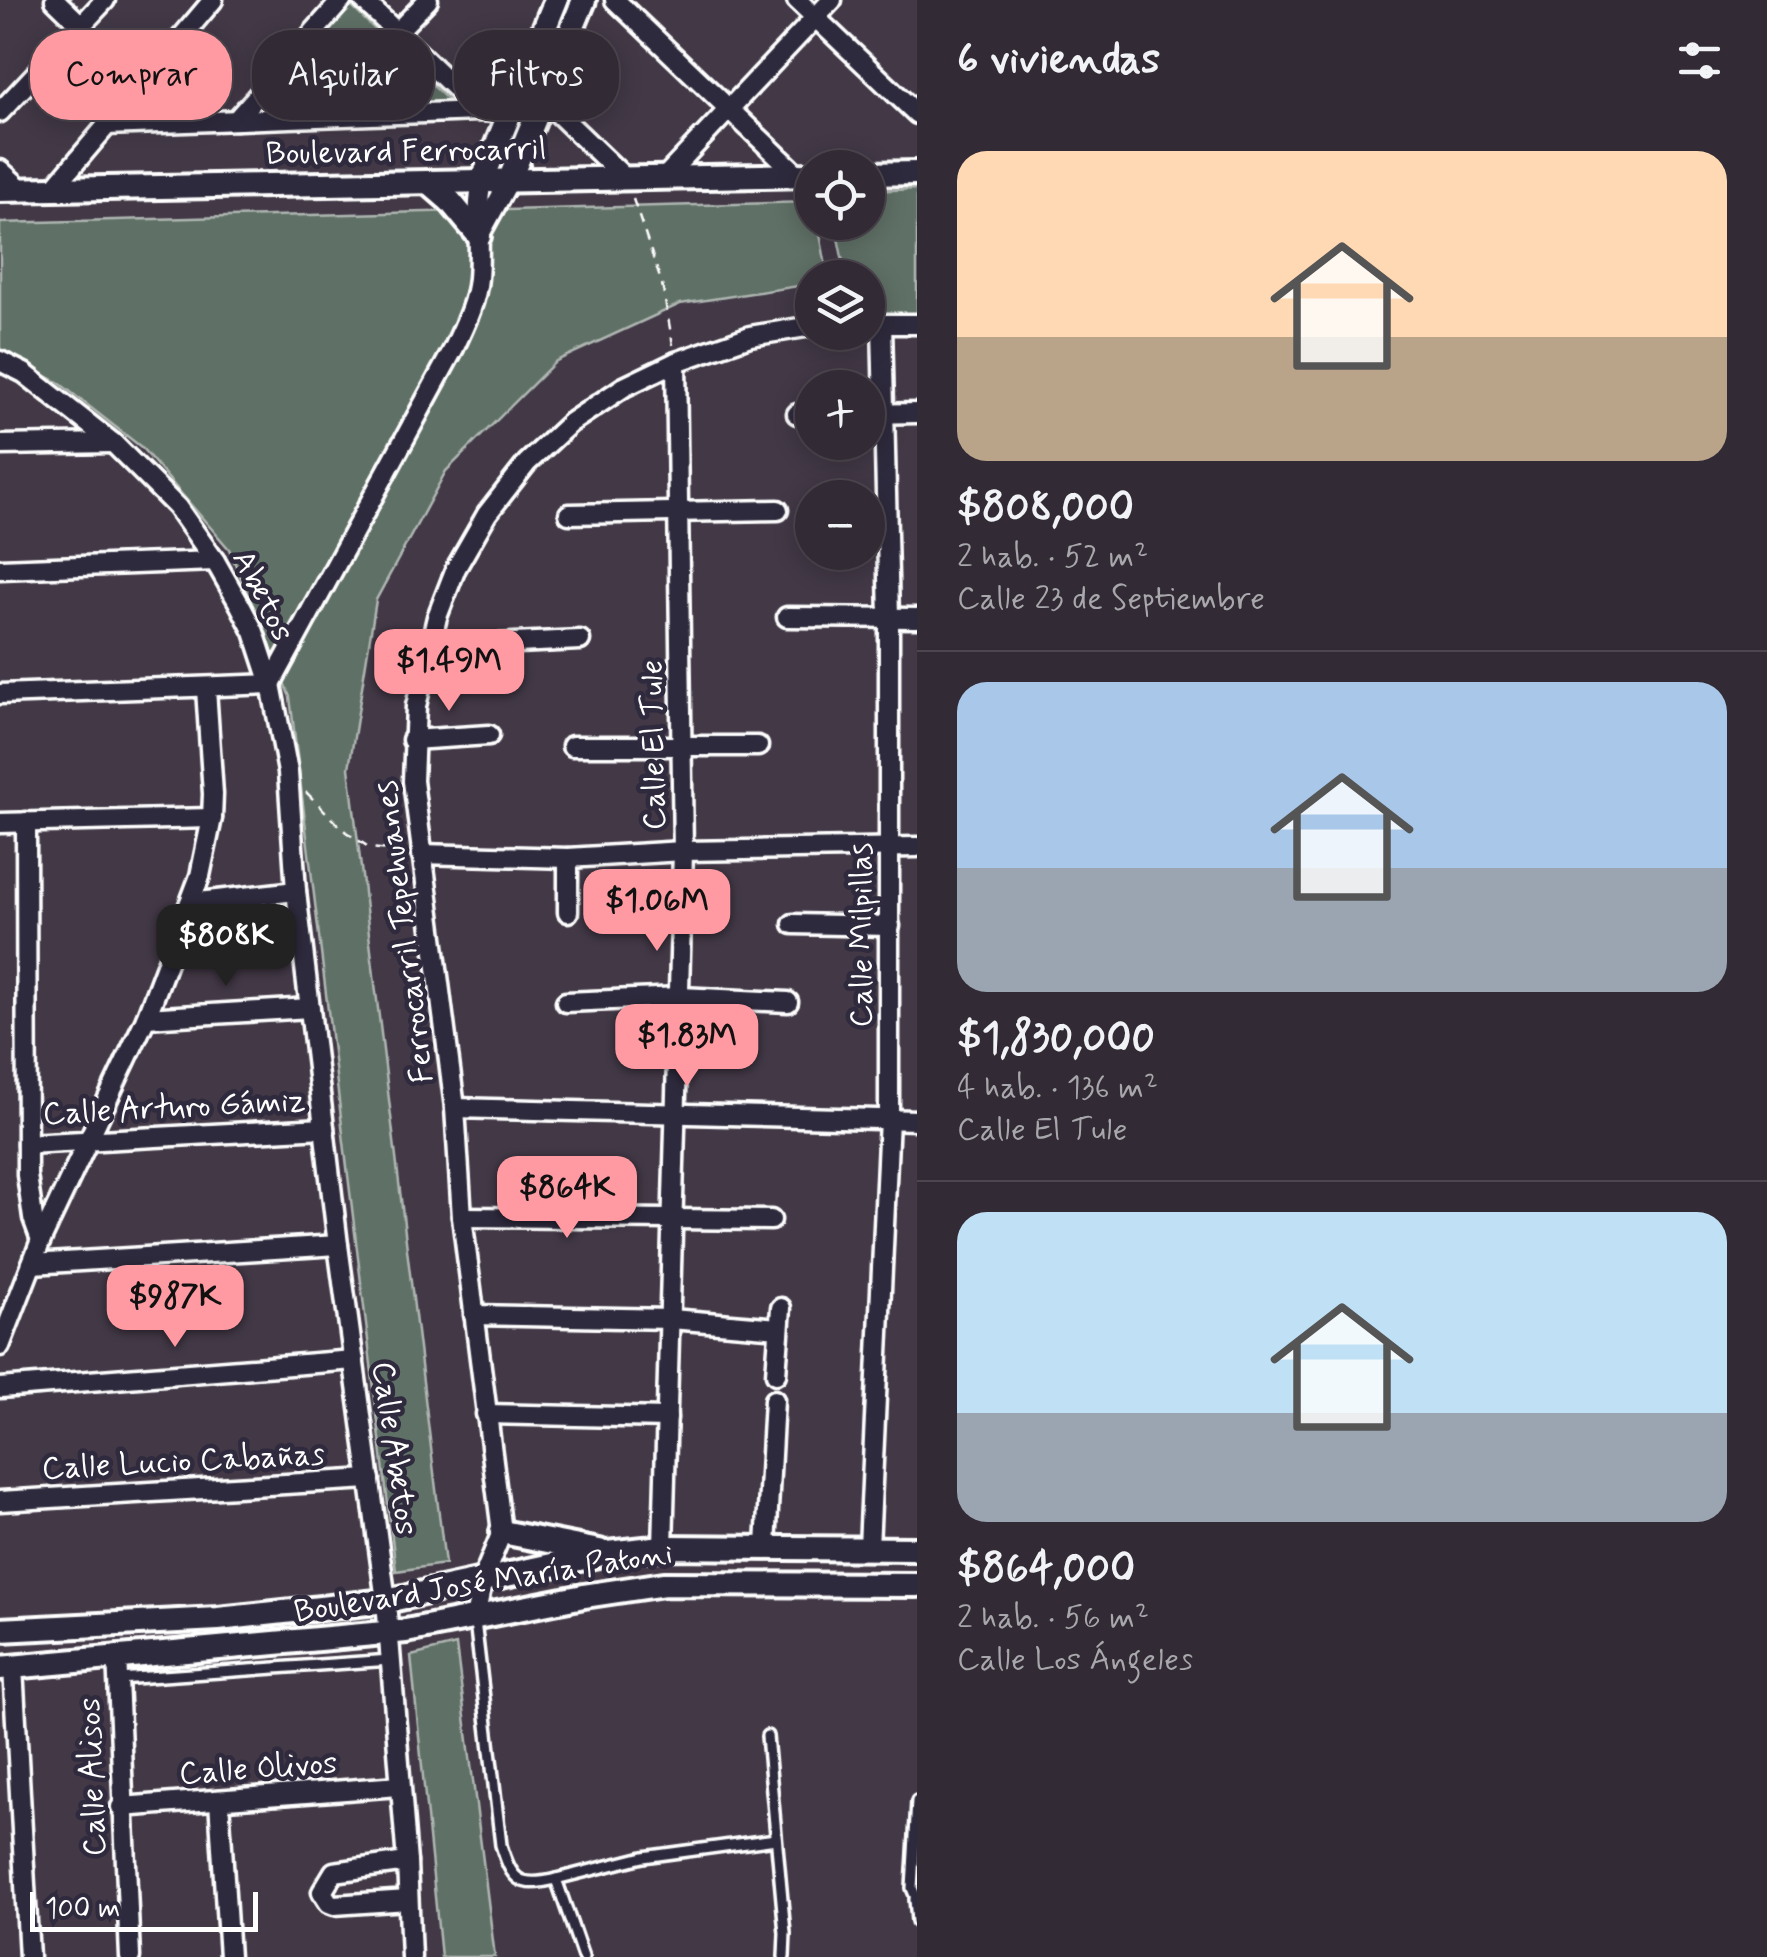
<!DOCTYPE html>
<html lang="es">
<meta charset="utf-8">
<style>
body{margin:0;font-family:Mynerve,sans-serif;background:#3a323c;color:#f1f3f6;height:100vh;display:flex;flex-direction:column;font-size:38px;white-space:nowrap}
*{box-sizing:border-box;margin:0}
p{font-size:32px;color:#a8a7ac}
.icon{flex:none;width:55px;height:55px;fill:none;stroke:currentColor;stroke-width:2;stroke-linecap:round;stroke-linejoin:round}
.map{position:relative;flex:1;overflow:hidden}
.drawer{display:flex;flex-direction:column;background:#322a34;width:850px}
.drawer>*{flex:none}
.hud{position:absolute;left:30px;top:30px;width:735px;height:90px;display:flex;gap:20px}
.controls{position:absolute;left:795px;top:150px;display:grid;gap:20px}
.controls a{display:grid;place-items:center;width:90px;height:90px;border-radius:50%;background:#322a34;box-shadow:0 5px 25px #0003,0 0 0 2px #4d464f;font-size:50px}
.scale{position:absolute;left:30px;bottom:25px;width:228px;box-sizing:border-box;padding-left:10px;border:5px solid #fff;border-top:0;font-size:28px;line-height:35px;white-space:nowrap;color:#fff;-webkit-text-stroke:8px #2f2a3d;paint-order:stroke}
.price{position:absolute;translate:-50% -85px;padding:0 22px;border-radius:20px;background:#ff9aa2;color:#111;font-size:32px;line-height:65px;filter:drop-shadow(0 2px 5px #0008)}
.price::after{content:'';position:absolute;left:50%;top:60px;width:30px;height:22px;margin-left:-15px;background:inherit;clip-path:polygon(0 0,100% 0,50% 100%)}
.price.current{background:#222;color:#fff}
ul{padding:0;list-style:none}
li{display:grid;align-content:center;gap:20px;height:530px;padding:0 40px}
li+li{border-top:2px solid #4d464f}
li span{display:grid;place-items:center;height:310px;border-radius:30px;color:#555}
li>.icon{margin-inline-start:auto}
span .icon{width:180px;height:180px;fill:#fffc;stroke-width:1}
li b{font-size:42px}
h2{display:flex;justify-content:space-between;align-items:center;height:120px;padding:0 40px;font-size:42px}
.chip{padding:0 35px;border-radius:40px;background:#322a34;box-shadow:0 5px 25px #0003,0 0 0 2px #4d464f;font-size:35px;line-height:90px}
.chip.current{background:#ff9aa2;color:#111}
main{display:flex;flex:1;min-height:0}
.map>svg:first-child{display:block}
.green{fill:#5f6f66;stroke:#afb7b2;stroke-width:2.5}
.lines{fill:none;stroke-linecap:round;stroke-linejoin:round}
.lane-casing{stroke:#fff;stroke-width:16}
.street-casing{stroke:#fff;stroke-width:25}
.secondary-casing{stroke:#fff;stroke-width:30}
.path{stroke:#fff;stroke-width:2.5;stroke-dasharray:10 8;stroke-linecap:butt}
.lane{stroke:#2f2a3d;stroke-width:9}
.street{stroke:#2f2a3d;stroke-width:18}
.secondary{stroke:#2f2a3d;stroke-width:22}
.labels{text-anchor:middle;stroke-width:9;stroke-linejoin:round;paint-order:stroke}
.street-label{font-size:32px;fill:#fff;stroke:#2f2a3d}
</style>
<main>
<div class="map">
<svg width="917" height="1957" viewBox="0 0 917 1957">
<rect width="100%" height="100%" fill="#423846"/>
<filter id="ink" filterUnits="userSpaceOnUse"><feTurbulence type="fractalNoise" baseFrequency=".01" numOctaves="2"/><feDisplacementMap in="SourceGraphic" scale="20" xChannelSelector="R" yChannelSelector="G"/><feConvolveMatrix kernelMatrix="1 2 1 2 8 2 1 2 1" color-interpolation-filters="sRGB"/></filter>
<g filter="url(#ink)">
<g class="green">
<path d="M351 6 451 103 377 105 314 49Z"/>
<path d="M917 189V317H868V278L846 277 835 223 868 222V191Z"/>
<path d="M812 202V222L818 223 828 277 812 278V284L680 304 556 361 446 471 376 600 349 768 445 1564 396 1571 290 697 229 549 141 447 58 382 0 352V223Z"/>
<path d="M456 1645 495 1957H441L411 1656Z"/>
</g>
<g class="lines">
<defs>
<g id="lane">
<path d="M475 1621 501 1845C512 1881 519 1888 556 1879"/>
<path d="M119 1679 391 1660"/>
<path d="M767 1736 785 1933 784 1957"/>
<path d="M917 1801 912 1888 917 1900"/>
<path d="M915 1899 917 1921"/>
<path d="M583 1957 556 1879 643 1857 776 1839"/>
</g>
<g id="street">
<path d="M55 0 81 25"/>
<path d="M363 0 479 111 509 113"/>
<path d="M615 0 798 175"/>
<path d="M797 0 917 114"/>
<path d="M397 32 428 0"/>
<path d="M543 99 625 178"/>
<path d="M0 112 105 0"/>
<path d="M236 120 342 0"/>
<path d="M106 125 479 111"/>
<path d="M0 170 22 190"/>
<path d="M665 177 832 0"/>
<path d="M53 189 213 0"/>
<path d="M479 236 509 181"/>
<path d="M868 324H917"/>
<path d="M0 361 24 373 113 443 177 507 215 561 240 605 254 632 271 684 288 772 296 891 338 1245 386 1601 407 1862 411 1957"/>
<path d="M797 414H812"/>
<path d="M868 414 917 413"/>
<path d="M0 445 113 443"/>
<path d="M569 514 778 510"/>
<path d="M0 569 215 561"/>
<path d="M787 617 917 618"/>
<path d="M430 647 580 640"/>
<path d="M0 694 271 684 454 348C464 326 476 303 478 278 481 245 475 214 482 181"/>
<path d="M412 740 489 735"/>
<path d="M572 746H758"/>
<path d="M26 822 27 1175 33 1218 41 1240"/>
<path d="M0 823 212 818"/>
<path d="M421 854 568 858 683 851 917 847"/>
<path d="M568 858V912"/>
<path d="M190 903 296 891"/>
<path d="M793 924 890 926"/>
<path d="M566 1002 680 997 788 1002"/>
<path d="M146 1018 310 1008"/>
<path d="M455 1108 917 1120"/>
<path d="M27 1144 324 1128"/>
<path d="M462 1217 771 1220"/>
<path d="M32 1264 338 1245"/>
<path d="M474 1315 671 1319 779 1328"/>
<path d="M0 1346 41 1240 146 1018 200 876 212 818 213 794 206 689"/>
<path d="M776 1374 781 1308"/>
<path d="M0 1388 354 1360"/>
<path d="M486 1414 667 1418"/>
<path d="M0 1501 370 1479"/>
<path d="M766 1546 774 1400"/>
<path d="M663 1547 683 851 676 362"/>
<path d="M869 1547 889 1119V618L882 324"/>
<path d="M475 1618 483 1578 502 1532 462 1217 455 1108 413 781 416 706 437 617 456 568 487 514 527 463 570 423 624 387 676 362 750 336 812 326"/>
<path d="M117 1655 130 1957"/>
<path d="M13 1667 29 1957"/>
<path d="M219 1800 229 1957"/>
<path d="M121 1807 399 1786"/>
<path d="M407 1862 334 1872 322 1892 329 1903 334 1905 408 1900"/>
</g>
<g id="secondary">
<path d="M868 174 917 173"/>
<path d="M482 181 556 0"/>
<path d="M509 181 584 0"/>
<path d="M428 182 450 201 479 236"/>
<path d="M0 190 812 175"/>
<path d="M502 1532 599 1551"/>
<path d="M0 1630 218 1619 386 1601 607 1553 663 1547 917 1549"/>
<path d="M0 1668 406 1631 584 1596 664 1584 917 1585"/>
</g>
</defs>
<use href="#lane" class="lane-casing"/>
<use href="#street" class="street-casing"/>
<use href="#secondary" class="secondary-casing"/>
<g class="path">
<path d="M633 199 662 284 673 345"/>
<path d="M306 792 346 832 370 848 406 852"/>
</g>
<use href="#lane" class="lane"/>
<use href="#street" class="street"/>
<use href="#secondary" class="secondary"/>
</g>
</g>
<g class="labels">
<g class="street-label">
<text transform="translate(406 150) rotate(-1)" y="11">Boulevard Ferrocarril</text>
<text transform="translate(264 595) rotate(63)" y="11">Abetos</text>
<text transform="translate(652 745) rotate(-91)" y="11">Calle El Tule</text>
<text transform="translate(403 932) rotate(-97)" y="11">Ferrocarril Tepehuanes</text>
<text transform="translate(860 935) rotate(-90)" y="11">Calle Milpillas</text>
<text transform="translate(174 1106) rotate(-3)" y="11">Calle Arturo Gámiz</text>
<text transform="translate(396 1448) rotate(82)" y="11">Calle Abetos</text>
<text transform="translate(183 1460) rotate(-3)" y="11">Calle Lucio Cabañas</text>
<text transform="translate(483 1581) rotate(-9)" y="11">Boulevard José María Patoni</text>
<text transform="translate(258 1767) rotate(-4)" y="11">Calle Olivos</text>
<text transform="translate(91 1777) rotate(-92)" y="11">Calle Alisos</text>
</g>
</g>
</svg>
<div class="controls">
<a><svg class="icon" aria-label="locate" viewBox="0 0 24 24"><circle cx="12" cy="12" r="6"/><path d="M12 2v4M12 18v4M2 12h4M18 12h4"/></svg></a>
<a><svg class="icon" aria-label="layers" viewBox="0 0 24 24"><path d="M12 4l9 5-9 5-9-5zM3 14l9 5 9-5"/></svg></a>
<a>+</a>
<a>−</a>
</div>
<div class="scale">100 m</div>
<b class="price" style="left:449px;top:714px">$1.49M</b>
<b class="price" style="left:657px;top:954px">$1.06M</b>
<b class="price current" style="left:226px;top:989px">$808K</b>
<b class="price" style="left:687px;top:1089px">$1.83M</b>
<b class="price" style="left:567px;top:1241px">$864K</b>
<b class="price" style="left:175px;top:1350px">$987K</b>
<div class="hud">
<a class="chip current">Comprar</a>
<a class="chip">Alquilar</a>
<a class="chip">Filtros</a>
</div>
</div>
<section class="drawer">
<h2>6 viviendas<svg class="icon" aria-label="filters" viewBox="0 0 24 24"><path d="M4 7h16M4 17h16"/><circle cx="9" cy="7" r="2"/><circle cx="15" cy="17" r="2"/></svg></h2>
<ul>
<li><span style="background:linear-gradient(#ffd9b3 60%,#b9a48a 0)"><svg class="icon" aria-label="home" viewBox="0 0 24 24"><path d="M3 11l9-7 9 7M6 9v11h12V9"/></svg></span><div><b>$808,000</b><p>2 hab. · 52 m²</p><p>Calle 23 de Septiembre</p></div></li>
<li><span style="background:linear-gradient(#a9c7e8 60%,#9aa5b1 0)"><svg class="icon" aria-label="home" viewBox="0 0 24 24"><path d="M3 11l9-7 9 7M6 9v11h12V9"/></svg></span><div><b>$1,830,000</b><p>4 hab. · 136 m²</p><p>Calle El Tule</p></div></li>
<li><span style="background:linear-gradient(#bfe0f5 65%,#9aa5b1 0)"><svg class="icon" aria-label="home" viewBox="0 0 24 24"><path d="M3 11l9-7 9 7M6 9v11h12V9"/></svg></span><div><b>$864,000</b><p>2 hab. · 56 m²</p><p>Calle Los Ángeles</p></div></li>
</ul>
</section>
</main>
